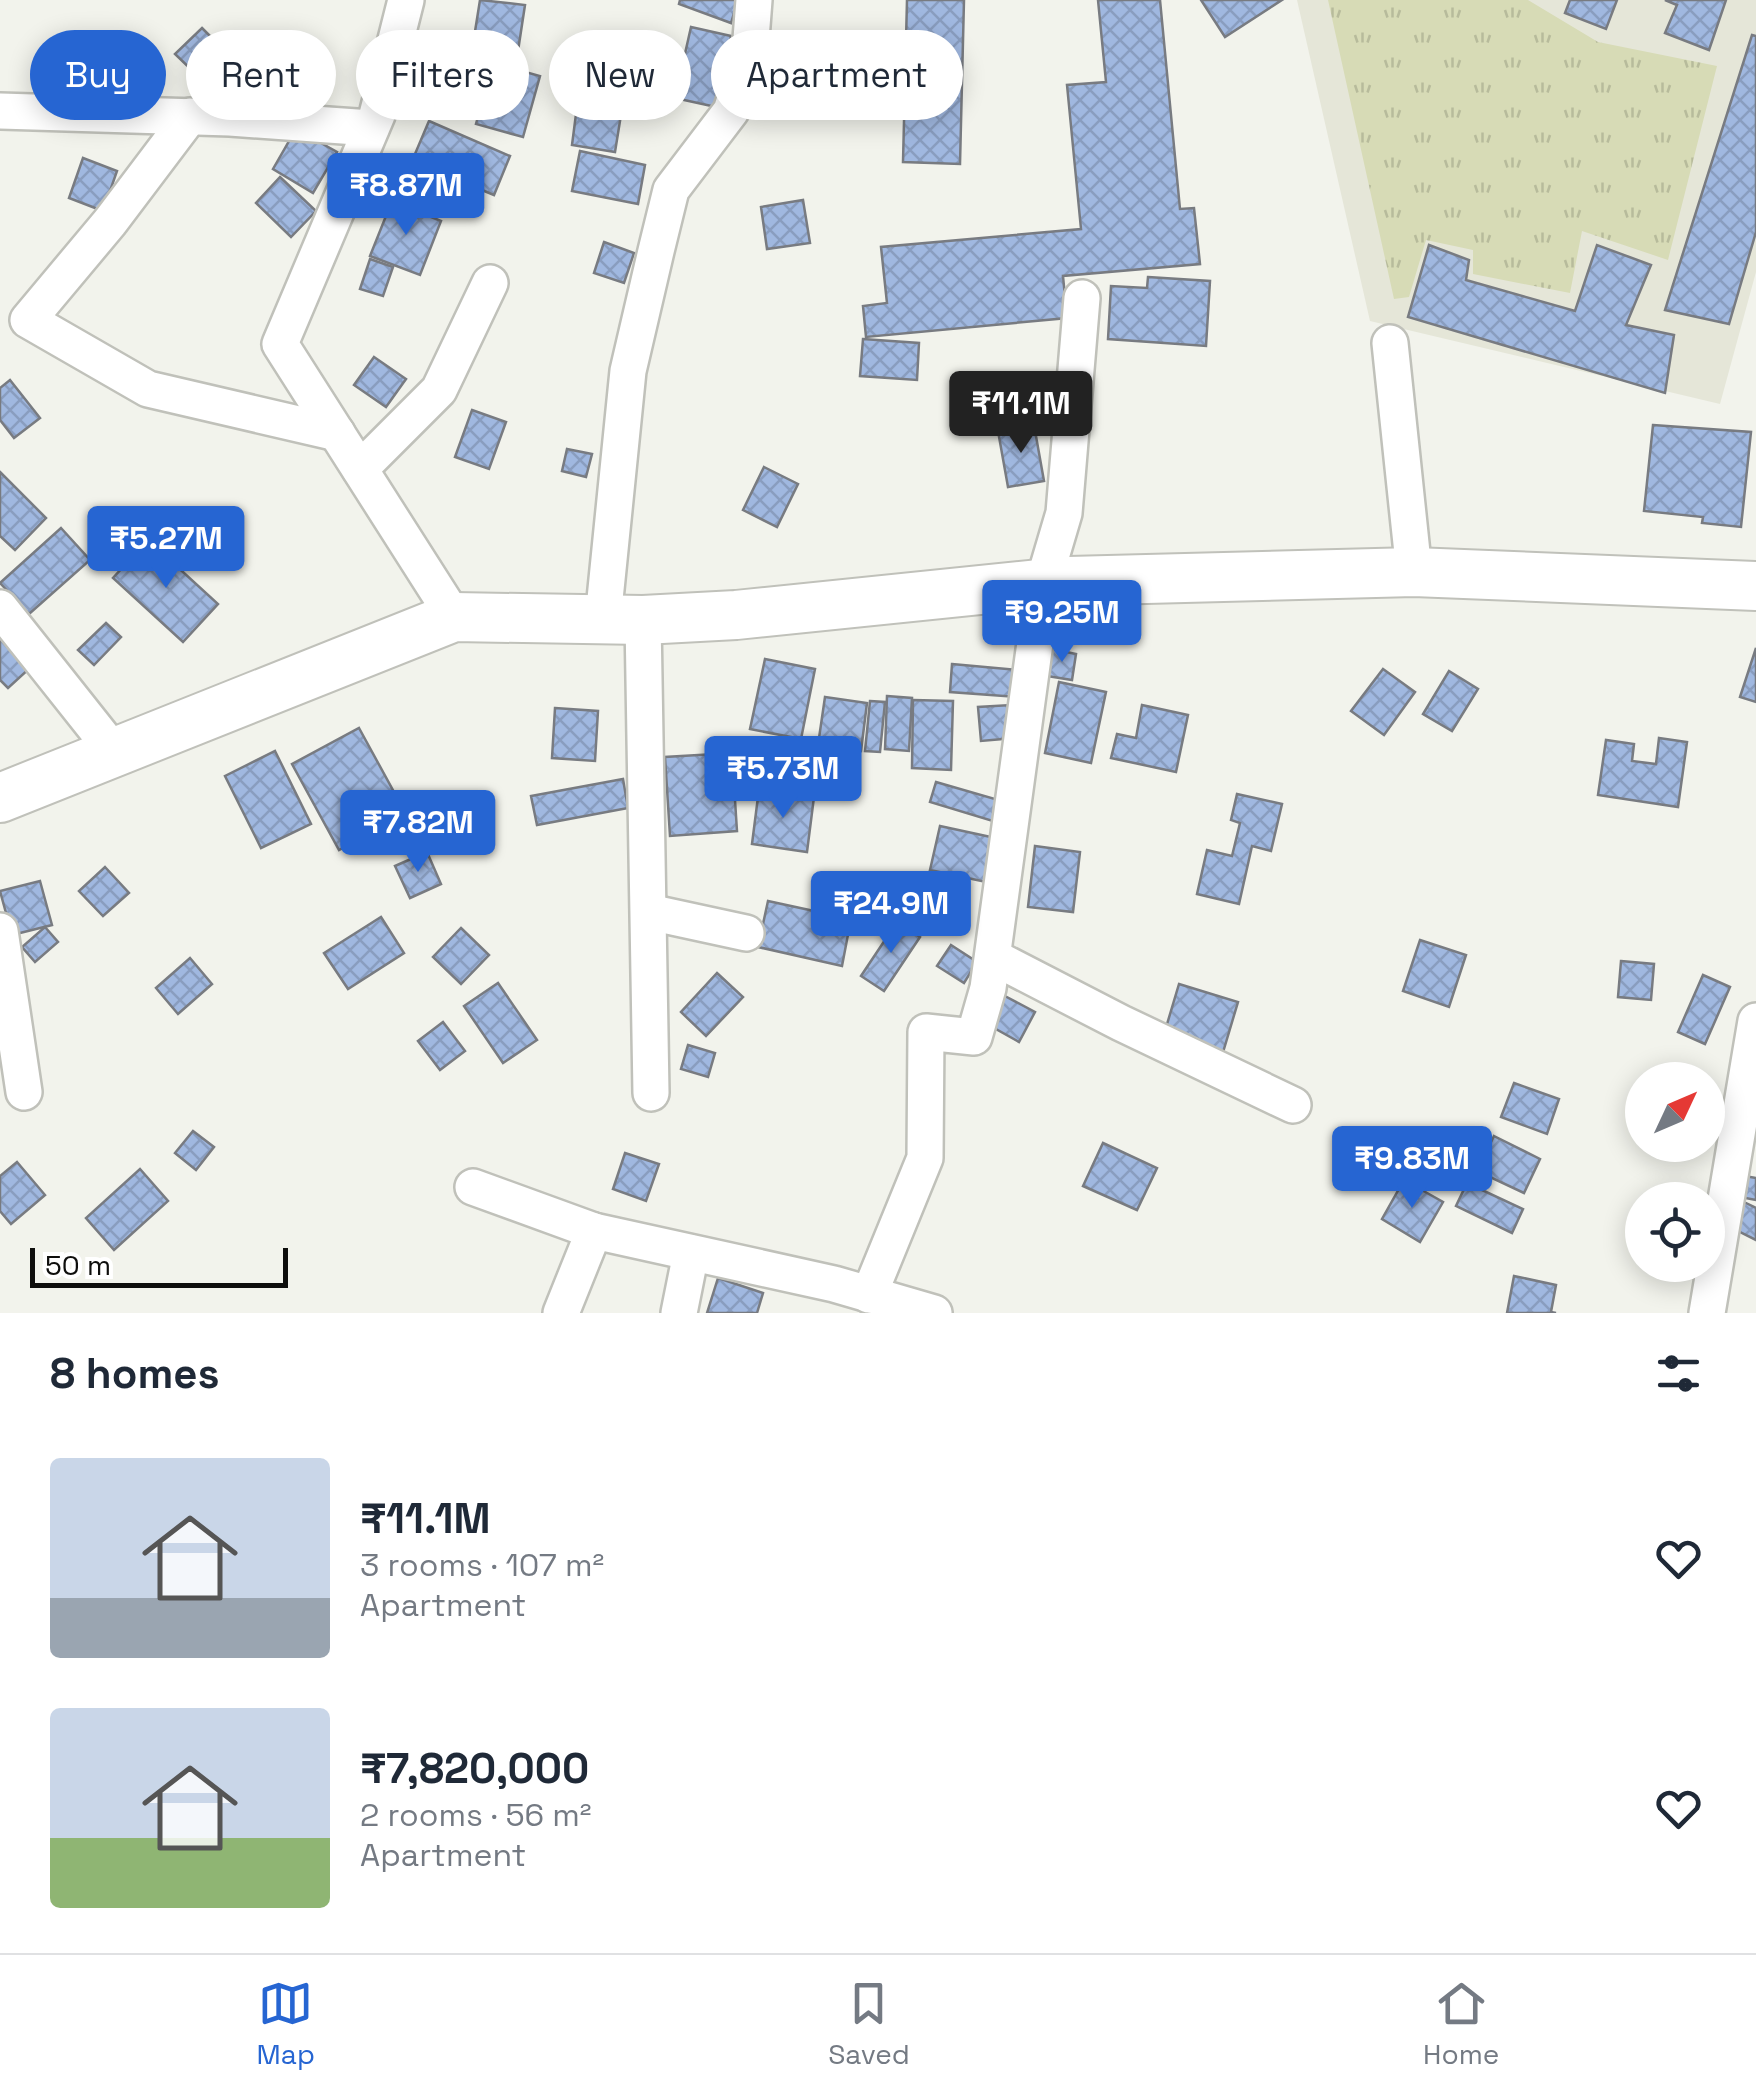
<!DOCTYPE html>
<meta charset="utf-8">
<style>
body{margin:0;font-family:"Space Grotesk",sans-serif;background:#f6f6f7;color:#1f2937;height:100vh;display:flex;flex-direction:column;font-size:38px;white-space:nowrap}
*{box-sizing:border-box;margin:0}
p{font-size:32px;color:#747a83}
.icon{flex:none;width:55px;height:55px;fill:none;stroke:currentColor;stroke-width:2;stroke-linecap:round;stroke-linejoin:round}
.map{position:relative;height:1313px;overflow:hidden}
.drawer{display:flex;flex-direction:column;background:#fff;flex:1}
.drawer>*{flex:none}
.guide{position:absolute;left:30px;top:30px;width:1000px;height:90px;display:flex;gap:20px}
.needle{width:65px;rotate:46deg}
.fabs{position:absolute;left:1625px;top:1062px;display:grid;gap:20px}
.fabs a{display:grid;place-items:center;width:100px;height:100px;border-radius:50%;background:#fff;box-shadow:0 5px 25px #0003;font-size:50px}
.scale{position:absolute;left:30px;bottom:25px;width:258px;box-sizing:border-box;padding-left:10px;border:5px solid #0e0e0c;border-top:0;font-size:28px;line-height:35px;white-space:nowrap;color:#0e0e0c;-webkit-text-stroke:8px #fff;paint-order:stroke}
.price{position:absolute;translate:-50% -85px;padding:0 22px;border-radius:10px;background:#2665d2;color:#fff;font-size:32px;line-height:65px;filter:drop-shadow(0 2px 5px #0008)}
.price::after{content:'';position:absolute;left:50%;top:60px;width:30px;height:22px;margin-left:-15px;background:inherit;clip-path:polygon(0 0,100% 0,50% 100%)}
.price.on{background:#222;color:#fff}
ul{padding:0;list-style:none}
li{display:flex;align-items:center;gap:30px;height:250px;padding:0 50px}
li span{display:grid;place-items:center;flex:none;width:280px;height:200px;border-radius:10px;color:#555}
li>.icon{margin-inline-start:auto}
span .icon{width:120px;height:120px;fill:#fffc;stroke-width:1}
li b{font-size:42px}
h2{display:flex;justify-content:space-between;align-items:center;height:120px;padding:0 50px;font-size:42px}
.tag{padding:0 35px;border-radius:45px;background:#fff;box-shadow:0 5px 25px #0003;font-size:35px;line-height:90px}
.tag.on{background:#2665d2;color:#fff}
.dock{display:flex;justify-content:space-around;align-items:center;height:140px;border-top:2px solid #e0e1e3;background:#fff;font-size:28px;color:#747a83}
.dock a{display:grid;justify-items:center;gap:5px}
.dock .on{color:#2665d2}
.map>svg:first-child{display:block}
.built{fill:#e5e6d8}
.park{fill:url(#park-tufts)}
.building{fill:url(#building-cross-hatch);stroke:#787b81;stroke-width:2.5}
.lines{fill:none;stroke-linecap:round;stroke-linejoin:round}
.minor-casing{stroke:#c0c1ba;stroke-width:40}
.secondary-casing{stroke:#c0c1ba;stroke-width:52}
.minor{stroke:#fff;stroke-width:35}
.secondary{stroke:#fff;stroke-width:48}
</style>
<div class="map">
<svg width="1756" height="1313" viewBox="0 0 1756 1313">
<defs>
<pattern id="park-tufts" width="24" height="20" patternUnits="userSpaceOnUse" patternTransform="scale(2.5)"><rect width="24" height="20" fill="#d7dbb6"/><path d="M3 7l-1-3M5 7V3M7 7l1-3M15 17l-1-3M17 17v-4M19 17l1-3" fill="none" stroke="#b7bb9b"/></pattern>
<pattern id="building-cross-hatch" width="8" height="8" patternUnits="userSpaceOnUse" patternTransform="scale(2.5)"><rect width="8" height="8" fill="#a0b8e0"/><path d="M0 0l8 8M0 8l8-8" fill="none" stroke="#899dbf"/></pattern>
</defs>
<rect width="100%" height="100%" fill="#f2f3ec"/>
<path class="built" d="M1297 0H1756V272L1720 404 1370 321Z"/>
<path class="park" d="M1328 0H1528L1598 42 1717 66 1668 260 1582 231 1570 293 1473 274V250L1426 240 1409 297 1394 299Z"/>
<g class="building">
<path d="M480 0 525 5 518 51 473 44Z"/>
<path d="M680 0H738L731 23 679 4Z"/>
<path d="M907 0H964L960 164 903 162Z"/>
<path d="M1098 0H1160L1180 209 1194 208 1200 264 1063 276 1067 318 866 337 863 306 887 303 881 247 1081 229 1067 85 1106 82Z"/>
<path d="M1201 0H1282L1225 37Z"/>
<path d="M1570 0H1617L1606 29 1565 13Z"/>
<path d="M1665 0H1726L1709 50 1665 33 1677 5Z"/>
<path d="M691 27 731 36 716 107 675 98Z"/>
<path d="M202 28 229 55 203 81 175 54Z"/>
<path d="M1752 35 1756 36V232L1729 324 1665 310Z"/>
<path d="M493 63 540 76 523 137 476 124Z"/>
<path d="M580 83 625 90 615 152 572 145Z"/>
<path d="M429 121 510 156 494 195 412 161Z"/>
<path d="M296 129 337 152 313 193 273 169Z"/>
<path d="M580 151 645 165 638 204 572 191Z"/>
<path d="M83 158 117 171 103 211 69 198Z"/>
<path d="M280 177 316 211 291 237 256 203Z"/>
<path d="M803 200 810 243 767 249 761 207Z"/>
<path d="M392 201 441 221 420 275 370 256Z"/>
<path d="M604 242 634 253 624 283 594 273Z"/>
<path d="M1429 245 1469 260 1466 280 1575 311 1597 245 1651 265 1626 325 1674 335 1665 393 1408 317Z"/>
<path d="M370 259 393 267 383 296 360 289Z"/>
<path d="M1148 277 1210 281 1206 346 1108 339 1111 286 1147 288Z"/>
<path d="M863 339 919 343 917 380 860 376Z"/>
<path d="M374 357 406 379 386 407 354 385Z"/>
<path d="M10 380 40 418 14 438 0 420V388Z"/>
<path d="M472 410 506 422 489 469 455 457Z"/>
<path d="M1034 425 1044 481 1008 487 998 431Z"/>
<path d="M1653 425 1751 432 1741 527 1702 523 1703 517 1644 511Z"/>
<path d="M567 449 592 454 586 477 562 471Z"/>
<path d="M764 467 798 484 777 527 743 510Z"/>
<path d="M0 472 46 518 15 550 0 536Z"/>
<path d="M61 528 90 560 29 614 0 583Z"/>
<path d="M148 540 218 604 183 642 113 578Z"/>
<path d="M106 623 121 637 94 665 78 650Z"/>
<path d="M0 634 31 667 8 688 0 680Z"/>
<path d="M1756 648V702L1740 697Z"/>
<path d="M1052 649 1076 654 1072 680 1047 676Z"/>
<path d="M765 659 815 669 801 739 750 729Z"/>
<path d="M952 664 1019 670 1017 697 950 692Z"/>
<path d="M1383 669 1415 692 1384 735 1351 711Z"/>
<path d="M1449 671 1478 689 1452 731 1423 714Z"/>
<path d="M1059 682 1106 692 1091 763 1045 753Z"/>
<path d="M887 696 912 698 909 751 885 749Z"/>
<path d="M825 697 867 703 861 751 818 745Z"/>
<path d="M913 700 953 701 951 770 912 768Z"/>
<path d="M870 701 885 702 880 752 865 751Z"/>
<path d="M1011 705 1014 738 981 741 978 707Z"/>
<path d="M1142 705 1188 715 1176 772 1111 758 1117 734 1136 738Z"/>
<path d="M555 708 598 711 595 761 552 758Z"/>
<path d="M359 728 406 814 339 850 292 764Z"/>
<path d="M1659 738 1687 742 1678 807 1598 795 1606 740 1634 744 1632 761 1656 764Z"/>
<path d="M275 751 311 824 261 848 225 776Z"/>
<path d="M732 753 737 831 670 836 665 757Z"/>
<path d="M623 779 628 808 537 825 531 796Z"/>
<path d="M936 782 1002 801 996 822 930 802Z"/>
<path d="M759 789 814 797 807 852 752 844Z"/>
<path d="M1237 794 1282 804 1271 851 1252 846 1239 904 1197 894 1207 850 1232 856 1240 823 1231 820Z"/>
<path d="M940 826 1000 839 991 883 930 870Z"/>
<path d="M1035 846 1080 852 1073 912 1028 907Z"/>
<path d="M427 852 441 884 410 898 395 866Z"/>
<path d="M105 867 129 893 103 916 79 891Z"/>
<path d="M40 881 52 925 12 935 0 891Z"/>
<path d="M768 901 851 919 842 966 758 947Z"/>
<path d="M381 917 404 953 348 989 324 953Z"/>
<path d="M897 922 920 937 884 991 861 976Z"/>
<path d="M45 927 58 942 35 962 22 947Z"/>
<path d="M461 928 489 955 461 984 433 957Z"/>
<path d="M1420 940 1466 955 1449 1007 1403 991Z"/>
<path d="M951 945 977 962 964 983 937 966Z"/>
<path d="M190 958 212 984 178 1014 156 988Z"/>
<path d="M1621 961 1654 964 1651 1000 1618 997Z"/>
<path d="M717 973 743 997 706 1036 681 1012Z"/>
<path d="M1703 975 1730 987 1705 1044 1678 1032Z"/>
<path d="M498 983 537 1040 503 1063 464 1006Z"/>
<path d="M1179 984 1238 1002 1221 1059 1162 1041Z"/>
<path d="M1003 995 1035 1012 1019 1042 987 1024Z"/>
<path d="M443 1022 465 1051 440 1070 418 1041Z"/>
<path d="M688 1045 715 1053 708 1077 681 1069Z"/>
<path d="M1514 1083 1559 1099 1547 1134 1501 1117Z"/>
<path d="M193 1131 214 1147 196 1170 175 1153Z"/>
<path d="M1494 1136 1540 1159 1524 1193 1477 1171Z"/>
<path d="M1103 1143 1157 1168 1137 1210 1083 1186Z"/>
<path d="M625 1153 659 1164 646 1201 613 1189Z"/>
<path d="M17 1162 45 1195 11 1224 0 1211V1176Z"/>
<path d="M140 1169 168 1201 114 1250 86 1218Z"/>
<path d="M1739 1175 1756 1178V1200L1735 1196Z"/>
<path d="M1404 1180 1443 1202 1420 1242 1382 1219Z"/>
<path d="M1467 1183 1523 1209 1512 1233 1456 1206Z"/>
<path d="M1744 1202 1756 1208V1240L1732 1228Z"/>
<path d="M1514 1276 1556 1285 1551 1312 1556 1313H1507Z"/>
<path d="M718 1278 763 1293 757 1313H707Z"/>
</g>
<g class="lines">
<defs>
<g id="minor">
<path d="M406 0 377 115 280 344 454 617"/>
<path d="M0 111 230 118 371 128"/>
<path d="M190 116 110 222 28 320 148 389 337 433"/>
<path d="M1390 343 1414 572"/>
<path d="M360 469 439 390 490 283"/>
<path d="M0 608 115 753"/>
<path d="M603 619 628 371 656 251 671 190 731 111 750 52 754 0"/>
<path d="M643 620 651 1093"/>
<path d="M649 912 746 933"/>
<path d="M0 931 24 1092"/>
<path d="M993 957 1121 1023 1293 1105"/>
<path d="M473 1187 594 1231 834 1284 934 1313"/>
<path d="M869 1295 925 1158 926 1032 974 1037 988 988 1043 584 1064 513 1082 298"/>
<path d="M561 1313 594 1231"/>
<path d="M679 1313 691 1253"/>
<path d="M1707 1313 1756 1021"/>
</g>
<path id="secondary" d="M0 798 454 617 643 620 736 615 1069 581 1414 572 1756 586"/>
</defs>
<use href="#minor" class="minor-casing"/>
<use href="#secondary" class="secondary-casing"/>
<use href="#minor" class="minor"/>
<use href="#secondary" class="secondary"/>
</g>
</svg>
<div class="fabs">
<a><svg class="needle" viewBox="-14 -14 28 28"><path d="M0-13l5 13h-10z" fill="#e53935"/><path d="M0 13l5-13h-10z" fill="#747a83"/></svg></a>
<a><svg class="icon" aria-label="locate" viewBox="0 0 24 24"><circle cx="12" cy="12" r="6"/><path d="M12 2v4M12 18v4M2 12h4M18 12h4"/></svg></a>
</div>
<div class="scale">50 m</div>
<b class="price" style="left:406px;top:238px">₹8.87M</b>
<b class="price on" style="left:1021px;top:456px">₹11.1M</b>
<b class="price" style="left:166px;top:591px">₹5.27M</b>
<b class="price" style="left:1062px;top:665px">₹9.25M</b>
<b class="price" style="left:783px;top:821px">₹5.73M</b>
<b class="price" style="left:418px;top:875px">₹7.82M</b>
<b class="price" style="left:891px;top:956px">₹24.9M</b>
<b class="price" style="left:1412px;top:1211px">₹9.83M</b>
<div class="guide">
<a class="tag on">Buy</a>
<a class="tag">Rent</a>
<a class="tag">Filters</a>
<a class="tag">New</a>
<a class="tag">Apartment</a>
</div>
</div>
<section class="drawer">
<h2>8 homes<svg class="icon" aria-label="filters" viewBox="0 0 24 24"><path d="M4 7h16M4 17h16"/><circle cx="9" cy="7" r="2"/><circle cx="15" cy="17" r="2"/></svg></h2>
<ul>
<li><span style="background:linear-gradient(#c9d6e8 70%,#9aa5b1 0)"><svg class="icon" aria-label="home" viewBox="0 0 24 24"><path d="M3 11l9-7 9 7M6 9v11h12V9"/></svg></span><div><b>₹11.1M</b><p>3 rooms · 107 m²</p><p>Apartment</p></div><svg class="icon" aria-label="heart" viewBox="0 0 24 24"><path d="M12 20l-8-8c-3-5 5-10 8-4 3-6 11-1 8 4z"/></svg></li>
<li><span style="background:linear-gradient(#c9d6e8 65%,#8fb573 0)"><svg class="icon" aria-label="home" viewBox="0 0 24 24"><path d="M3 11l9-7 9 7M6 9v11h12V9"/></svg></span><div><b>₹7,820,000</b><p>2 rooms · 56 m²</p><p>Apartment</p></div><svg class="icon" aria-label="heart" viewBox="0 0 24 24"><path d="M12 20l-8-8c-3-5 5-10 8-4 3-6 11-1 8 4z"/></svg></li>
</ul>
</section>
<nav class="dock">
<a class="on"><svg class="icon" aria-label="map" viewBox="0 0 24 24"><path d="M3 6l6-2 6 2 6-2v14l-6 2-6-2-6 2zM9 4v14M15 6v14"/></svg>Map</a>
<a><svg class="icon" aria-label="saved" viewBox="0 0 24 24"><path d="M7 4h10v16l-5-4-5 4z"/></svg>Saved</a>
<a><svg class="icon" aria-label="home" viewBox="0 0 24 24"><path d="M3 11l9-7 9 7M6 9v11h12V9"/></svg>Home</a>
</nav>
